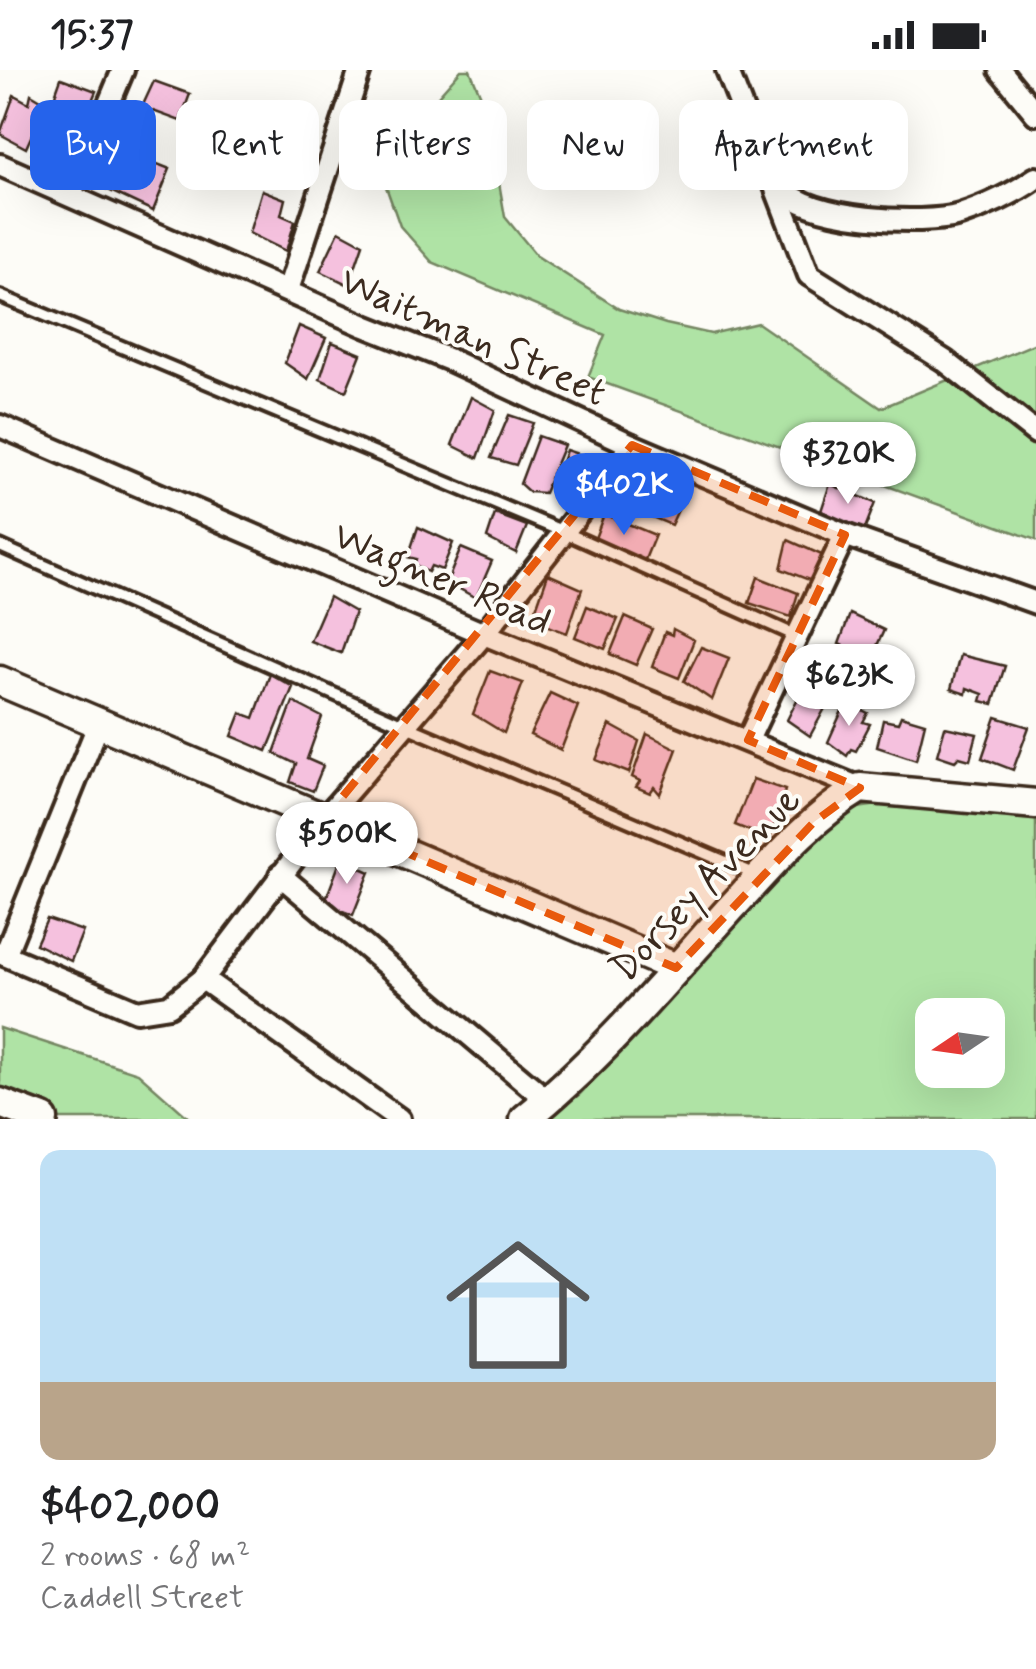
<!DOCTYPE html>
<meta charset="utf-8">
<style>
body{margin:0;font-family:Mynerve,sans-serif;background:#f2f2f2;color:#202124;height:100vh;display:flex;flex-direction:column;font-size:38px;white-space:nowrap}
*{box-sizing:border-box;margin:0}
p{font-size:32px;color:#757577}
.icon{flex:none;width:55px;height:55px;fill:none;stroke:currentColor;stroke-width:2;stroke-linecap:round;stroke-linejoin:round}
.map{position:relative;height:1049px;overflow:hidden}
.panel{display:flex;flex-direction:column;background:#fff;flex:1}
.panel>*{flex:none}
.banner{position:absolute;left:30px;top:30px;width:978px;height:90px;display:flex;gap:20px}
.needle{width:65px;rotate:257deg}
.buttons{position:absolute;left:915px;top:928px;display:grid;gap:20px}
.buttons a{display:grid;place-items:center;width:90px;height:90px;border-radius:20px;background:#fff;box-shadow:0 10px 40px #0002;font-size:50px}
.price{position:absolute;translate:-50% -85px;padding:0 22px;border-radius:35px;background:#fff;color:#222;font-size:32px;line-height:65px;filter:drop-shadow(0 2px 5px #0008)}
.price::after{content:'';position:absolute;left:50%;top:60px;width:30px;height:22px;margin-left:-15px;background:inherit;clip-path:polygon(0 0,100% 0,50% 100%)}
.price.selected{background:#2563eb;color:#fff}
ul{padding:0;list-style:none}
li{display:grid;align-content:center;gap:20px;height:530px;padding:0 40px}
li span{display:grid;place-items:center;height:310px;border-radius:20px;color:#555}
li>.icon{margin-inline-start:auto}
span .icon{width:180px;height:180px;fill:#fffc;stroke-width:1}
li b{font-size:42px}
.chip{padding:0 35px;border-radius:20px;background:#fff;box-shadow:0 10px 40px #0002;font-size:35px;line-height:90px}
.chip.selected{background:#2563eb;color:#fff}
.status{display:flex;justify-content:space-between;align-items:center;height:70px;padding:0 50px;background:#fff;direction:ltr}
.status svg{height:28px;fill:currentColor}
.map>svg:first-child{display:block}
.green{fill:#afe3a5;stroke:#758662;stroke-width:2.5;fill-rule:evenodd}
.building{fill:#f5c1de;stroke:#3b2a1e;stroke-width:2.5}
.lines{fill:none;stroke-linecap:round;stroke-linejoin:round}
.lane-casing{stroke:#3b2a1e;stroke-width:18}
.street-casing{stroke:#3b2a1e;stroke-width:28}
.secondary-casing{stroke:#3b2a1e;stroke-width:35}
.lane{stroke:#fdfcf7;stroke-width:10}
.street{stroke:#fdfcf7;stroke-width:20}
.secondary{stroke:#fdfcf7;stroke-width:28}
.marked{fill:#e8590c;fill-opacity:0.2;stroke:#e8590c;stroke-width:8;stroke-dasharray:20 12;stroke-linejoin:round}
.labels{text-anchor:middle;stroke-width:8;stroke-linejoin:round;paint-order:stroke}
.street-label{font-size:40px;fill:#3b2a1e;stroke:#fdfcf7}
</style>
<div class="status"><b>15:37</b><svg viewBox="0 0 49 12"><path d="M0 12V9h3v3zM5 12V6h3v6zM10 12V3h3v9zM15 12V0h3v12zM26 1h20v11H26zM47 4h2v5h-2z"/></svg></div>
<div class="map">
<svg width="1036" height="1049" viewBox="0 0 1036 1049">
<rect width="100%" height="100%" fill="#fdfcf7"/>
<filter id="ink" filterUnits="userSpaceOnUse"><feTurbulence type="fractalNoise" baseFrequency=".01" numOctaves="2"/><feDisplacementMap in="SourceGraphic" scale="20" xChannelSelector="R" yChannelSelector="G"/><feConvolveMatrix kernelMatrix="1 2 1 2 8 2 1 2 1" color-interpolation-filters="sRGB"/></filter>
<g filter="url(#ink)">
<g class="green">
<path d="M461 0H470L486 38 505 147 537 186 619 239 666 254 711 264 758 253 881 338 1036 273V470L588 307 605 265 432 192 400 156 384 111 403 66Z"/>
<path d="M891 733 960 741 1036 745V1049H547L580 1024 832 753 851 739ZM932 945H988V1000H932Z"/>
<path d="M0 958 138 1003 190 1049H15L0 1043Z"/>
</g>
<g class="building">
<path d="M61 8 96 21 87 43 80 40 78 46 51 36Z"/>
<path d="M154 11 190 24 180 51 142 37Z"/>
<path d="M31 24 46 33 26 78 0 64 14 25 29 33Z"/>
<path d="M51 43 76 53 59 93 32 83Z"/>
<path d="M119 79 170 99 153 141 104 118Z"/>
<path d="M262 120 285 129 281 145 295 151 286 181 249 163Z"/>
<path d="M339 161 363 174 349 215 320 201Z"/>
<path d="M299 256 326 268 308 309 285 293Z"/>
<path d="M332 272 361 284 346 321 320 309Z"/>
<path d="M471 327 495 340 478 388 452 375Z"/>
<path d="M509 345 533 353 516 395 491 388Z"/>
<path d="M538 366 564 375 544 423 529 422 520 414Z"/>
<path d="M566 380 593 389 582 422 557 408Z"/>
<path d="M638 409 685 425 671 455 630 438Z"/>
<path d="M830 414 875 433 864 461 821 441Z"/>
<path d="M495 444 527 456 516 483 487 468Z"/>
<path d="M604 444 655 465 644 492 594 471Z"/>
<path d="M418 457 453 473 442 500 431 496 428 502 414 495 416 489 408 487Z"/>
<path d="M788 470 824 486 814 512 781 499Z"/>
<path d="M461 478 492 491 476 528 447 512Z"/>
<path d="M548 504 582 519 567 563 532 550Z"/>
<path d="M758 507 798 523 791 547 749 533Z"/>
<path d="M329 527 355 542 341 583 310 571Z"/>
<path d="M587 536 618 549 605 579 575 567Z"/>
<path d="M850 544 884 560 871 589 839 574Z"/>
<path d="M625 547 652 559 636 595 610 584Z"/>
<path d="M673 559 694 570 679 608 652 597 665 562 672 565Z"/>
<path d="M701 577 729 588 712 630 684 611Z"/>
<path d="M960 585 1005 596 993 634 981 631 983 624 967 618 966 624 951 619Z"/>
<path d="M490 601 523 613 504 663 473 644Z"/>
<path d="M270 604 293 617 267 681 232 666 241 643 254 648Z"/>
<path d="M804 616 830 629 810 666 787 650Z"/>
<path d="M550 623 578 636 561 680 530 665Z"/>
<path d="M293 632 322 647 307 689 323 696 313 721 290 712 296 694 274 683Z"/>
<path d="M846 632 868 643 863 652 870 654 856 681 851 679 847 686 828 672Z"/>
<path d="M901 646 925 653 916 690 877 677 883 650 898 653Z"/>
<path d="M996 647 1029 657 1013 700 982 688Z"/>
<path d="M610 655 639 671 629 703 596 690Z"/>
<path d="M945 657 977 664 970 690 959 687 955 691 937 685Z"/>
<path d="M647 664 677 679 660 724 654 717 650 723 636 717 640 711 632 707Z"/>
<path d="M753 709 785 720 770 769 735 755Z"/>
<path d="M341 789 370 802 353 845 324 834Z"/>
<path d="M47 849 83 861 71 891 36 874Z"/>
</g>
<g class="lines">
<defs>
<g id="lane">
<path d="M0 226 564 462 799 567"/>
<path d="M0 476 406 656 759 806"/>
</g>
<g id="street">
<path d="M727 0C743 39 757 85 783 118 807 150 923 156 960 145 985 137 1015 123 1036 108"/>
<path d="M1000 0 1036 44"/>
<path d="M763 85 809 205 945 291 1036 363"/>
<path d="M0 95 365 256 450 290 632 375 845 465 1036 533"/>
<path d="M71 124 123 0"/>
<path d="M288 220 360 0"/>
<path d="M0 356 484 564 860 718"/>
<path d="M748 670 845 465"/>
<path d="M280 805 548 1031"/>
<path d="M0 883 137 941 169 936 203 909 325 748 484 564 632 375"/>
<path d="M5 885 99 653"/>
<path d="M203 909 399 1049"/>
</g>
<g id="secondary">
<path d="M0 611 676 898"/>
<path d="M0 1033 43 1049"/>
<path d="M525 1049C601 988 665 911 730 839 770 796 810 748 860 718L1036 734"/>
</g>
</defs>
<use href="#lane" class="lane-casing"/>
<use href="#street" class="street-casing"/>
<use href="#secondary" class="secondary-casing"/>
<use href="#lane" class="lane"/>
<use href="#street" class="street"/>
<use href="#secondary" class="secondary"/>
</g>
</g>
<path class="marked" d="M632 375 845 465 748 670 860 718 814 752 676 898 325 748Z"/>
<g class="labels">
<g class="street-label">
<text transform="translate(474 265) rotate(24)" y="14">Waitman Street</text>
<text transform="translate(443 507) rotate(23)" y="14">Wagner Road</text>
<text transform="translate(704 813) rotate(-46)" y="14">Dorsey Avenue</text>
</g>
</g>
</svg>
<div class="buttons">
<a><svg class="needle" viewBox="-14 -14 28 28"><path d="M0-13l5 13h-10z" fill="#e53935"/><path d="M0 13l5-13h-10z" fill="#757577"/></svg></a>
</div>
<b class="price" style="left:848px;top:437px">$320K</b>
<b class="price selected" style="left:624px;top:468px">$402K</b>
<b class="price" style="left:849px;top:659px">$623K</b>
<b class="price" style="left:347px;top:817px">$500K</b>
<div class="banner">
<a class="chip selected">Buy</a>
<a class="chip">Rent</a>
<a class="chip">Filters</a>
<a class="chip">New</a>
<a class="chip">Apartment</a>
</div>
</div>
<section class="panel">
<ul>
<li><span style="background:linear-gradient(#bfe0f5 75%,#b9a48a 0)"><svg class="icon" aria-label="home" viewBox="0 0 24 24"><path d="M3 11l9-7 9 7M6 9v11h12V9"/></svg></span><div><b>$402,000</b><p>2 rooms · 68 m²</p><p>Caddell Street</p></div></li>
</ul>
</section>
